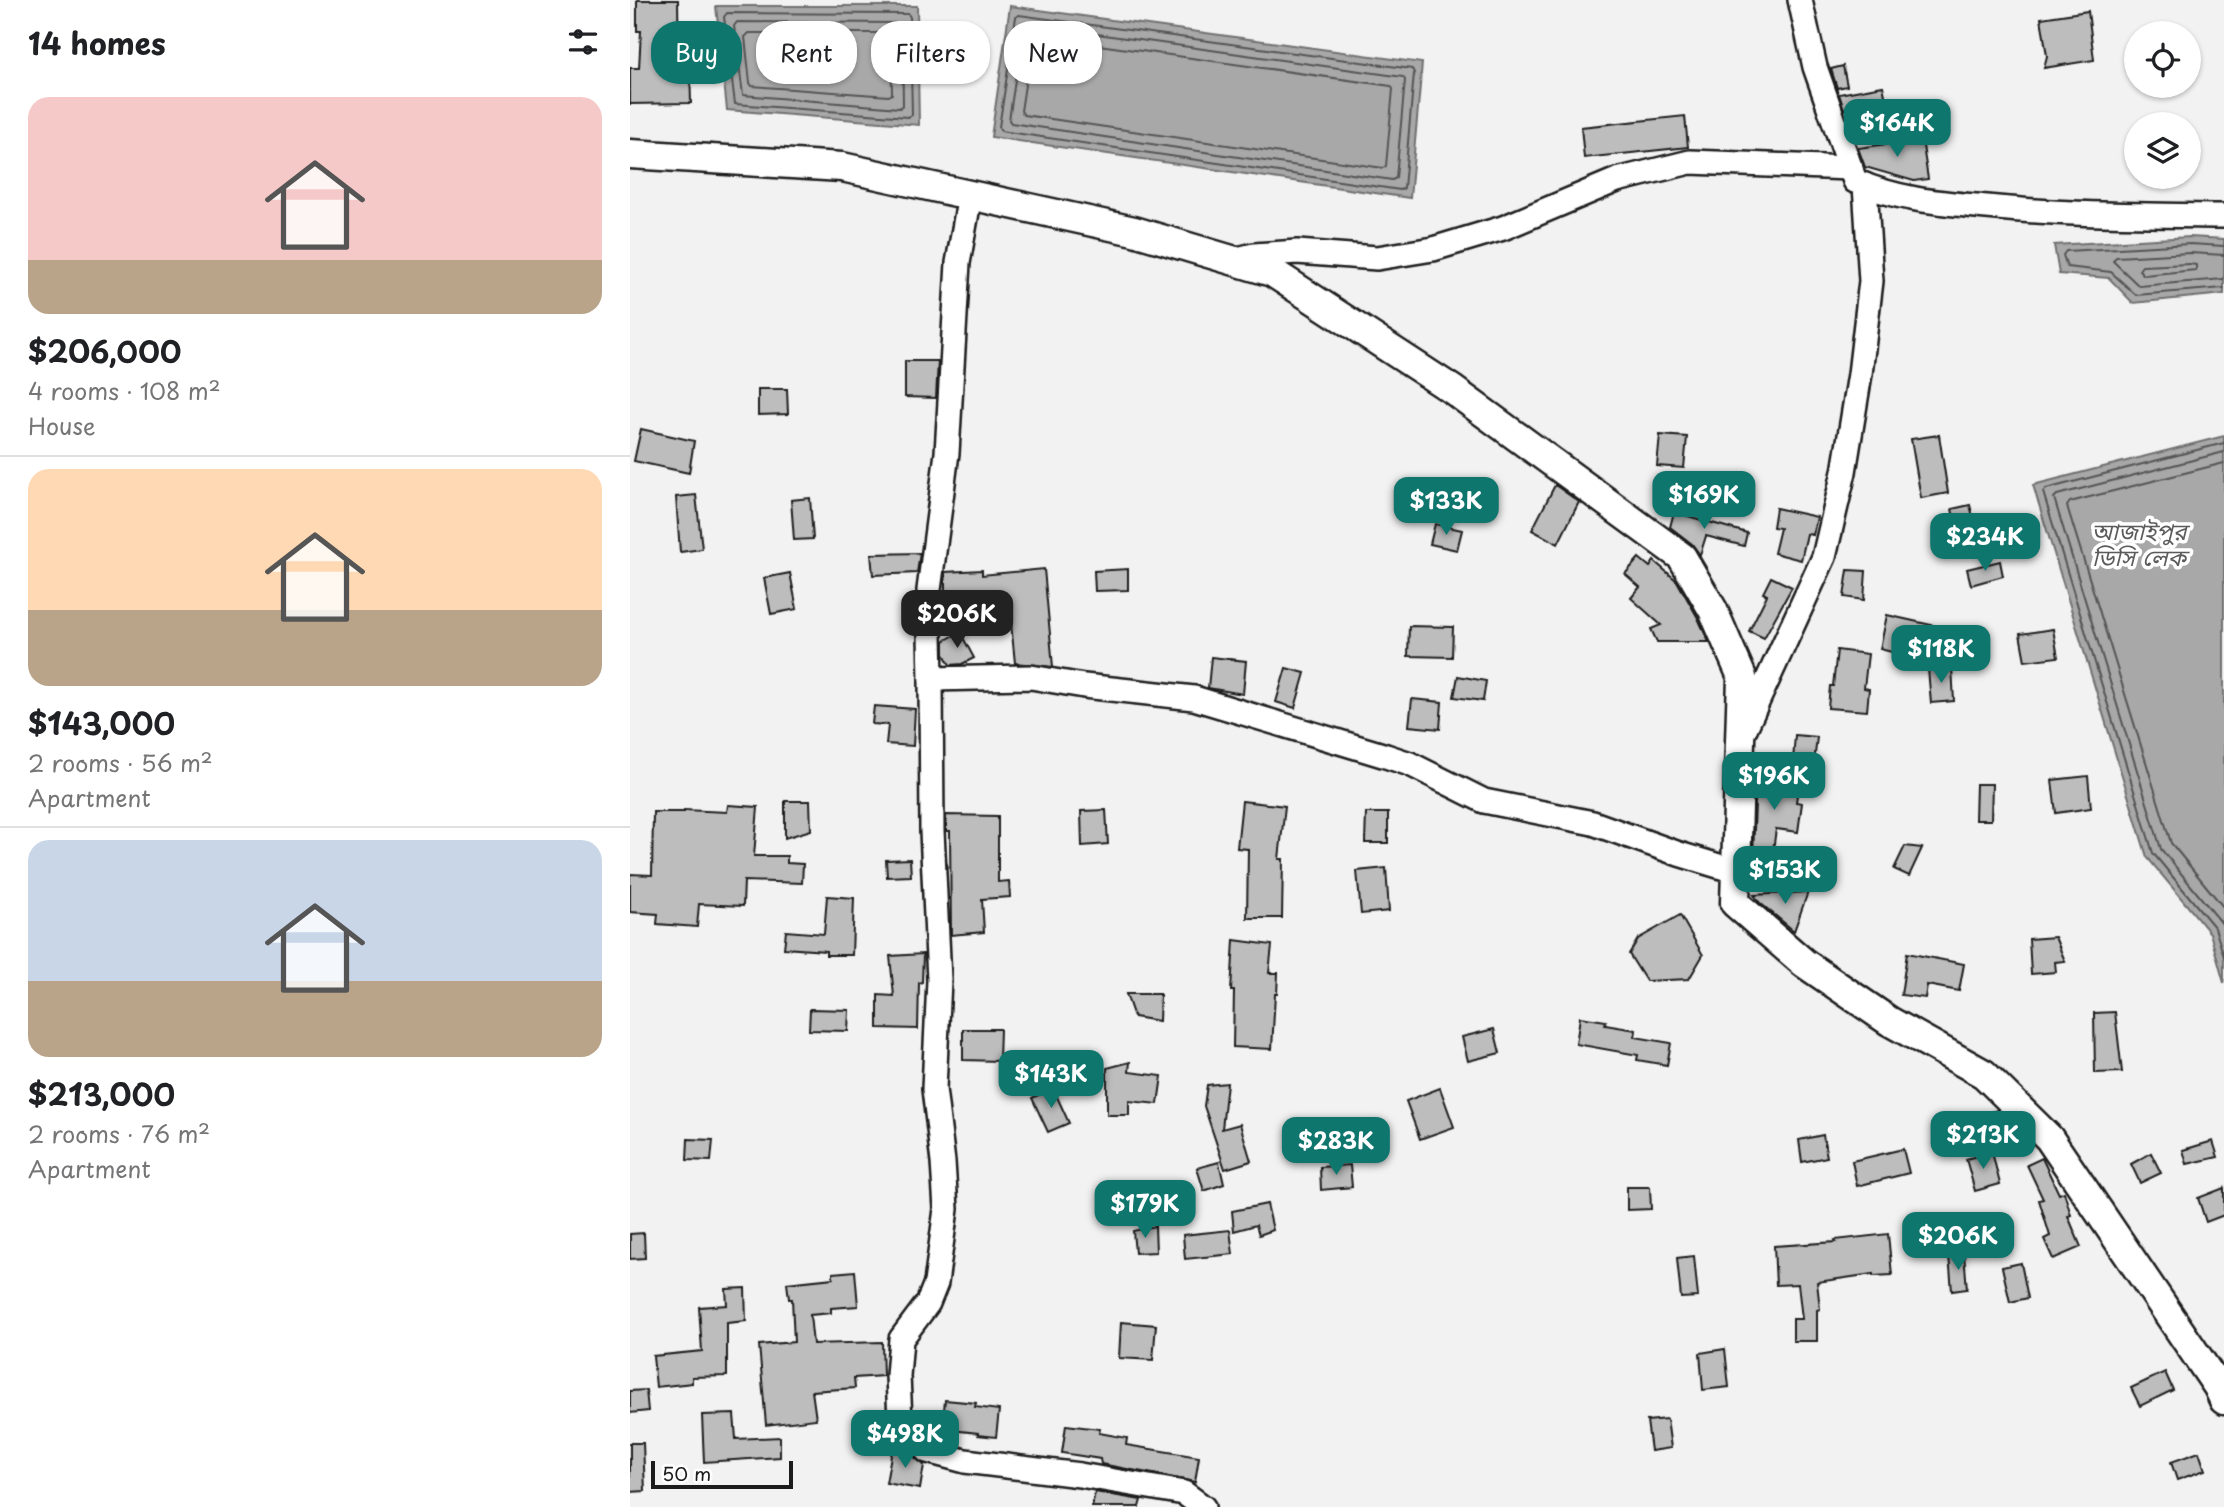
<!DOCTYPE html>
<meta charset="utf-8">
<style>
body{margin:0;font-family:"Playpen Sans","Noto Sans Bengali",sans-serif;background:#f6f6f6;color:#202124;height:100vh;display:flex;flex-direction:column;font-size:26px;white-space:nowrap}
*{box-sizing:border-box;margin:0}
p{font-size:23px;color:#757577}
.icon{flex:none;width:38px;height:38px;fill:none;stroke:currentColor;stroke-width:2;stroke-linecap:round;stroke-linejoin:round}
.map{position:relative;flex:1;overflow:hidden}
.side{display:flex;flex-direction:column;background:#fff;width:630px}
.side>*{flex:none}
.top-card{position:absolute;left:21px;top:21px;width:665px;height:63px;display:flex;gap:14px}
.buttons{position:absolute;left:1494px;top:21px;display:grid;gap:14px}
.buttons a{display:grid;place-items:center;width:77px;height:77px;border-radius:50%;background:#fff;box-shadow:0 2px 5px #0004;font-size:35px}
.scale{position:absolute;left:21px;bottom:18px;width:142px;box-sizing:border-box;padding-left:7px;border:4px solid #1c1c1c;border-top:0;font-size:19px;line-height:24px;white-space:nowrap;color:#1c1c1c;-webkit-text-stroke:5px #fff;paint-order:stroke}
.price{position:absolute;translate:-50% -60px;padding:0 16px;border-radius:14px;background:#0f766e;color:#fff;font-size:23px;line-height:46px;filter:drop-shadow(0 2px 4px #0008)}
.price::after{content:'';position:absolute;left:50%;top:42px;width:21px;height:16px;margin-left:-10px;background:inherit;clip-path:polygon(0 0,100% 0,50% 100%)}
.price.current{background:#222;color:#fff}
ul{padding:0;list-style:none}
li{display:grid;align-content:center;gap:14px;height:371px;padding:0 28px}
li+li{border-top:2px solid #e0e0e0}
li span{display:grid;place-items:center;height:217px;border-radius:21px;color:#555}
li>.icon{margin-inline-start:auto}
span .icon{width:126px;height:126px;fill:#fffc;stroke-width:1}
li b{font-size:30px}
h2{display:flex;justify-content:space-between;align-items:center;height:84px;padding:0 28px;font-size:30px}
.chip{padding:0 24px;border-radius:28px;background:#fff;box-shadow:0 2px 5px #0004;font-size:24px;line-height:63px}
.chip.current{background:#0f766e;color:#fff}
main{display:flex;flex:1;min-height:0}
.map>svg:first-child{display:block}
.water{fill:#a8a8a8;stroke:#707070;stroke-width:2}
.lines{fill:none;stroke-linecap:round;stroke-linejoin:round}
.shore{stroke:#545454;stroke-width:2}
.building{fill:#bdbdbd;stroke:#1c1c1c;stroke-width:2}
.minor-casing{stroke:#1c1c1c;stroke-width:28}
.tertiary-casing{stroke:#1c1c1c;stroke-width:33}
.minor{stroke:#fff;stroke-width:23}
.tertiary{stroke:#fff;stroke-width:28}
.labels{text-anchor:middle;stroke-width:7;stroke-linejoin:round;paint-order:stroke}
.water-label{font-size:23px;font-style:italic;fill:#5b5b5b;stroke:#fff}
</style>
<main>
<section class="side">
<h2>14 homes<svg class="icon" aria-label="filters" viewBox="0 0 24 24"><path d="M4 7h16M4 17h16"/><circle cx="9" cy="7" r="2"/><circle cx="15" cy="17" r="2"/></svg></h2>
<ul>
<li><span style="background:linear-gradient(#f6c9c9 75%,#b9a48a 0)"><svg class="icon" aria-label="home" viewBox="0 0 24 24"><path d="M3 11l9-7 9 7M6 9v11h12V9"/></svg></span><div><b>$206,000</b><p>4 rooms · 108 m²</p><p>House</p></div></li>
<li><span style="background:linear-gradient(#ffd9b3 65%,#b9a48a 0)"><svg class="icon" aria-label="home" viewBox="0 0 24 24"><path d="M3 11l9-7 9 7M6 9v11h12V9"/></svg></span><div><b>$143,000</b><p>2 rooms · 56 m²</p><p>Apartment</p></div></li>
<li><span style="background:linear-gradient(#c9d6e8 65%,#b9a48a 0)"><svg class="icon" aria-label="home" viewBox="0 0 24 24"><path d="M3 11l9-7 9 7M6 9v11h12V9"/></svg></span><div><b>$213,000</b><p>2 rooms · 76 m²</p><p>Apartment</p></div></li>
</ul>
</section>
<div class="map">
<svg width="1594" height="1507" viewBox="0 0 1594 1507">
<rect width="100%" height="100%" fill="#f2f2f2"/>
<filter id="ink" filterUnits="userSpaceOnUse"><feTurbulence type="fractalNoise" baseFrequency=".0143" numOctaves="2"/><feDisplacementMap in="SourceGraphic" scale="14" xChannelSelector="R" yChannelSelector="G"/><feConvolveMatrix kernelMatrix="1 2 1 2 8 2 1 2 1" color-interpolation-filters="sRGB"/></filter>
<g filter="url(#ink)">
<g class="water">
<path d="M86 6H287L289 125 97 110Z"/>
<path d="M380 6 792 63 780 198 361 137Z"/>
<path d="M1560 237 1594 239V294L1503 303 1479 278 1429 274 1424 245Z"/>
<path d="M1594 436V983L1580 933 1517 857 1403 485Z"/>
</g>
<g class="lines">
<g class="shore">
<path d="M97 13 278 14 280 17 282 115 278 117 105 104 94 17Z"/>
<path d="M389 15 782 69 784 73 774 188 770 190 371 131 369 127 386 17Z"/>
<path d="M107 22 270 23 272 26 273 106 269 108 113 95 104 26Z"/>
<path d="M396 24 773 77 775 80 766 178 762 180 381 123 379 120 393 27Z"/>
<path d="M119 33H259L261 36 262 94 259 96 122 86 120 83 115 37Z"/>
<path d="M405 36 761 86 763 89 756 166 753 168 394 115 391 111 402 39Z"/>
<path d="M1594 246 1560 244 1436 251 1433 255 1437 267 1481 272 1506 295 1594 288"/>
<path d="M1594 255 1560 253 1486 257 1483 261 1509 286 1594 279"/>
<path d="M1560 264 1566 265V270L1514 275 1509 270 1512 266Z"/>
<path d="M1594 443 1416 489 1413 492 1523 853 1585 928 1594 957"/>
<path d="M1594 452 1427 495 1424 498 1531 849 1594 926"/>
<path d="M1594 463 1440 502 1437 506 1541 843 1594 908"/>
</g>
</g>
<g class="building">
<path d="M7 0H48L49 67H60L61 103 0 104V68H9L11 31H7Z"/>
<path d="M1458 11 1464 60 1414 68 1417 56 1411 18Z"/>
<path d="M1213 66 1217 86 1207 88 1201 69Z"/>
<path d="M1253 86 1256 100 1214 109 1209 94Z"/>
<path d="M1055 116 1058 147 954 158 951 127Z"/>
<path d="M1292 139 1298 179 1284 181 1235 167 1228 148Z"/>
<path d="M275 361H308L306 398 275 397Z"/>
<path d="M128 389H157L158 414 128 415Z"/>
<path d="M11 429 64 441 59 473 4 461Z"/>
<path d="M1030 435 1057 437 1054 468 1027 466Z"/>
<path d="M1309 435 1318 493 1291 498 1281 439Z"/>
<path d="M925 485 949 502 928 544 902 530Z"/>
<path d="M66 495 72 549 50 552 46 497Z"/>
<path d="M180 498 183 539 164 540 161 500Z"/>
<path d="M1340 505 1347 532 1330 542 1322 509Z"/>
<path d="M1146 508 1187 517 1183 535 1177 534 1171 560 1144 553 1150 528 1143 527Z"/>
<path d="M1044 512 1117 533 1114 546 1076 536 1070 555 1062 544 1040 527Z"/>
<path d="M805 524 832 530 827 550 800 544Z"/>
<path d="M290 553 287 573 243 575 241 554Z"/>
<path d="M1009 558 1020 567 1024 561 1047 581 1068 618 1079 642H1027L1021 629 1031 625 1001 598 1010 587 995 574Z"/>
<path d="M1370 561 1373 576 1341 585 1337 569Z"/>
<path d="M414 569 423 667 385 663 381 623 320 627 318 598H315V572L352 570V575Z"/>
<path d="M498 569V590L465 591 464 571Z"/>
<path d="M1218 570 1236 571 1234 600 1214 597Z"/>
<path d="M160 573 167 609 141 614 134 578Z"/>
<path d="M1141 577 1162 587 1134 638 1119 631 1137 595 1133 593Z"/>
<path d="M1257 615 1310 627 1301 662 1250 649Z"/>
<path d="M779 626 823 627 822 657 778 656Z"/>
<path d="M1423 629 1428 657 1395 661 1390 634Z"/>
<path d="M330 632 344 658 332 664 320 665 314 654V641Z"/>
<path d="M1207 650 1238 654 1234 688 1239 689 1237 711 1198 708 1200 686H1203Z"/>
<path d="M581 657 616 661 613 694 578 688Z"/>
<path d="M1322 667 1324 701 1301 703 1298 669Z"/>
<path d="M656 668 675 673 665 708 646 702Z"/>
<path d="M828 676 856 681 853 701 824 697Z"/>
<path d="M782 699 812 702 810 729 779 726Z"/>
<path d="M244 706 285 709 283 746 256 744 258 725 242 724Z"/>
<path d="M1165 735 1187 737 1184 763 1163 761Z"/>
<path d="M1126 776 1169 781 1166 802 1172 803 1168 832 1146 829 1142 858 1123 856Z"/>
<path d="M1458 776 1461 808 1426 813 1422 780Z"/>
<path d="M1346 784H1362L1361 820H1345Z"/>
<path d="M155 801H180L181 830 155 838Z"/>
<path d="M612 801 655 806 649 859H653L652 918H617L618 849 607 848Z"/>
<path d="M98 805 128 807 124 856H157V863L173 864 172 883 114 881 113 906 69 904 67 927 27 924 28 914 0 912V874L22 875 23 812H54V810L97 812Z"/>
<path d="M476 810 478 844 452 846 451 811Z"/>
<path d="M736 813H758V843H735Z"/>
<path d="M316 815 368 816V882L379 881 380 897 352 899 354 932 321 935 320 831H316Z"/>
<path d="M1275 846 1292 848 1279 876 1264 869Z"/>
<path d="M280 859 281 876 257 877 256 860Z"/>
<path d="M756 868 759 911 731 914 727 871Z"/>
<path d="M1178 892 1164 931 1130 903 1124 895Z"/>
<path d="M197 896 224 898 222 955H196V951L154 948 156 931 194 934Z"/>
<path d="M1050 915 1073 955 1059 979 1016 981 999 954 1008 939Z"/>
<path d="M1425 937 1435 961 1425 962 1426 972 1401 974 1399 939Z"/>
<path d="M604 940 642 945 639 973H648L647 994H645L642 1049 603 1047 604 991H601Z"/>
<path d="M1277 953 1334 964 1329 991 1297 985 1295 998 1271 995Z"/>
<path d="M293 954 292 982 289 983 288 1029 248 1028V995L264 996 260 956Z"/>
<path d="M496 994H530L529 1021 504 1017Z"/>
<path d="M180 1009 219 1010 218 1031 179 1030Z"/>
<path d="M1485 1012 1492 1072 1465 1073 1464 1013Z"/>
<path d="M950 1017 976 1021 975 1025 1006 1030 1005 1037 1041 1043 1037 1065 1007 1060 1008 1055 946 1044Z"/>
<path d="M333 1029H370L369 1061 333 1060Z"/>
<path d="M864 1029 870 1053 838 1061 832 1037Z"/>
<path d="M500 1062 499 1072 532 1076 528 1104 499 1101V1115H477V1068Z"/>
<path d="M597 1083 592 1129 610 1124 621 1161 595 1169 574 1106 577 1085Z"/>
<path d="M423 1088 439 1123 418 1132 402 1098Z"/>
<path d="M810 1088 824 1127 790 1139 776 1101Z"/>
<path d="M1367 1110 1379 1122 1382 1135 1353 1143 1346 1116Z"/>
<path d="M1193 1135 1197 1157 1172 1162 1169 1140Z"/>
<path d="M58 1139 83 1140 81 1161 57 1160Z"/>
<path d="M1583 1141 1588 1157 1557 1164 1553 1150Z"/>
<path d="M1273 1149 1279 1173 1227 1186 1222 1161Z"/>
<path d="M1362 1152 1370 1184 1345 1191 1336 1159Z"/>
<path d="M1521 1153 1531 1173 1510 1183 1501 1164Z"/>
<path d="M1412 1158 1429 1194 1434 1192 1441 1215 1438 1216 1451 1247 1423 1259 1414 1239 1420 1236 1409 1200 1413 1199 1397 1165Z"/>
<path d="M589 1162 594 1184 574 1191 567 1168Z"/>
<path d="M720 1165 722 1187 691 1190 690 1167Z"/>
<path d="M997 1187H1020L1021 1209 997 1210Z"/>
<path d="M1594 1188V1215L1576 1222 1568 1198Z"/>
<path d="M637 1204 643 1230 629 1235 626 1225 604 1231 602 1211Z"/>
<path d="M525 1226 526 1252 505 1253 503 1231Z"/>
<path d="M600 1230 603 1254 555 1259 553 1235Z"/>
<path d="M14 1233 15 1258 0 1259V1234Z"/>
<path d="M1258 1234 1262 1275 1243 1276V1274L1187 1282 1190 1309 1187 1310V1341H1163V1319H1172L1168 1284 1146 1285 1144 1246 1206 1242 1205 1240Z"/>
<path d="M1334 1254 1337 1289 1322 1291 1319 1255Z"/>
<path d="M1064 1256 1068 1297 1051 1298 1047 1258Z"/>
<path d="M1391 1263 1398 1298 1380 1302 1372 1267Z"/>
<path d="M225 1271 228 1306 201 1308V1313L180 1315 183 1344 252 1342 253 1376 224 1378 225 1388 182 1391 186 1419 136 1425 129 1345 164 1342 162 1299H159L157 1283 203 1278V1273Z"/>
<path d="M115 1288 116 1321 97 1323V1376L62 1377V1383L26 1387 23 1356 72 1351 69 1307 97 1305 96 1289Z"/>
<path d="M491 1322 526 1325 523 1360 489 1358Z"/>
<path d="M1095 1349 1099 1387 1073 1390 1070 1353Z"/>
<path d="M1535 1372 1543 1390 1510 1406 1501 1388Z"/>
<path d="M16 1390 18 1411 0 1413V1391Z"/>
<path d="M315 1400 346 1403 345 1407 369 1410 366 1437 348 1435V1433L312 1429Z"/>
<path d="M104 1414 106 1439 150 1437V1457L74 1462 72 1415Z"/>
<path d="M1037 1419 1041 1448 1021 1451 1017 1421Z"/>
<path d="M436 1425 470 1429 469 1433 497 1438 496 1445 569 1457 565 1482 471 1464 470 1459 432 1453Z"/>
<path d="M0 1443H13L15 1491 0 1492Z"/>
<path d="M262 1450 280 1453 294 1465 290 1489 256 1483Z"/>
<path d="M1569 1452 1575 1470 1547 1480 1541 1462Z"/>
<path d="M465 1492 511 1500 509 1507H462Z"/>
</g>
<g class="lines">
<defs>
<g id="minor">
<path d="M1170 0 1185 67 1225 181C1267 200 1312 203 1357 207 1435 215 1515 215 1594 216"/>
<path d="M340 195 328 263 317 453 299 590 301 679 401 677 454 686 564 698 756 756 780 764 854 801 963 823 1049 854 1105 871"/>
<path d="M603 260 624 255 667 252 747 258 803 249 873 228 987 180 1060 162 1221 168"/>
<path d="M301 679 302 831 309 980 304 1089 313 1162 316 1209 306 1283 298 1303 271 1339 268 1376 270 1420 297 1451 335 1461 450 1475 554 1493 573 1507"/>
<path d="M1114 731 1194 557 1214 472 1230 374 1241 281 1235 185"/>
</g>
<path id="tertiary" d="M0 154 212 167 504 231 642 272 823 390 1052 557 1083 610 1112 677 1105 903 1174 963 1259 1021 1354 1074 1419 1138 1588 1387 1594 1400"/>
</defs>
<use href="#minor" class="minor-casing"/>
<use href="#tertiary" class="tertiary-casing"/>
<use href="#minor" class="minor"/>
<use href="#tertiary" class="tertiary"/>
</g>
</g>
<g class="labels">
<g class="water-label">
<text x="1509" y="540">আজাইপুর<tspan x="1509" dy="26">ডিসি লেক</tspan></text>
</g>
</g>
</svg>
<div class="buttons">
<a><svg class="icon" aria-label="locate" viewBox="0 0 24 24"><circle cx="12" cy="12" r="6"/><path d="M12 2v4M12 18v4M2 12h4M18 12h4"/></svg></a>
<a><svg class="icon" aria-label="layers" viewBox="0 0 24 24"><path d="M12 4l9 5-9 5-9-5zM3 14l9 5 9-5"/></svg></a>
</div>
<div class="scale">50 m</div>
<b class="price" style="left:1267px;top:159px">$164K</b>
<b class="price" style="left:1074px;top:531px">$169K</b>
<b class="price" style="left:816px;top:537px">$133K</b>
<b class="price" style="left:1355px;top:573px">$234K</b>
<b class="price current" style="left:327px;top:650px">$206K</b>
<b class="price" style="left:1311px;top:685px">$118K</b>
<b class="price" style="left:1144px;top:812px">$196K</b>
<b class="price" style="left:1155px;top:906px">$153K</b>
<b class="price" style="left:421px;top:1110px">$143K</b>
<b class="price" style="left:1353px;top:1171px">$213K</b>
<b class="price" style="left:706px;top:1177px">$283K</b>
<b class="price" style="left:515px;top:1240px">$179K</b>
<b class="price" style="left:1328px;top:1272px">$206K</b>
<b class="price" style="left:275px;top:1470px">$498K</b>
<div class="top-card">
<a class="chip current">Buy</a>
<a class="chip">Rent</a>
<a class="chip">Filters</a>
<a class="chip">New</a>
</div>
</div>
</main>
